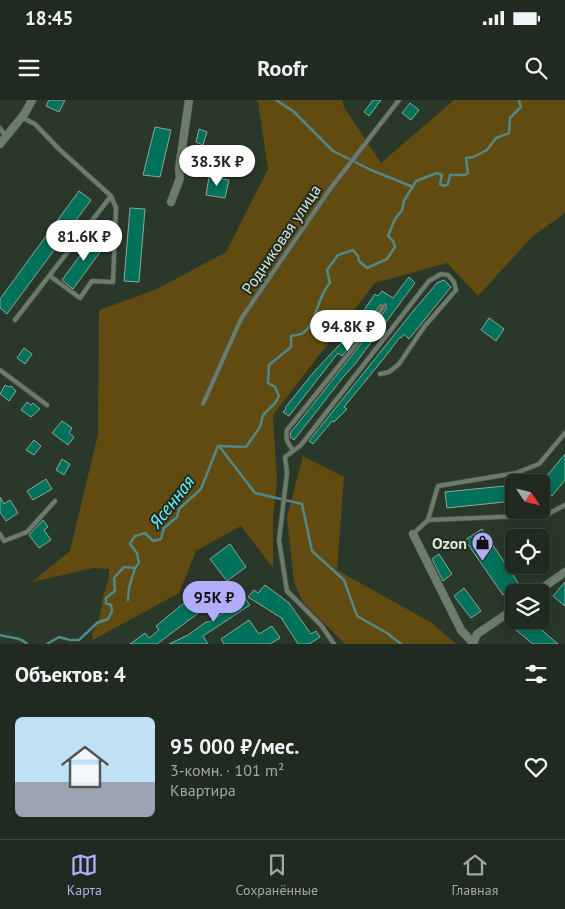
<!DOCTYPE html>
<html lang="ru">
<meta charset="utf-8">
<style>
body{margin:0;font-family:"PT Sans",sans-serif;background:#2d362d;color:#f1f3f6;height:100vh;display:flex;flex-direction:column;font-size:19px;white-space:nowrap}
*{box-sizing:border-box;margin:0}
p{font-size:16px;color:#a2a7a5}
.icon{flex:none;width:28px;height:28px;fill:none;stroke:currentColor;stroke-width:2;stroke-linecap:round;stroke-linejoin:round}
.map{position:relative;height:544px;overflow:hidden}
.drawer{display:flex;flex-direction:column;background:#202a20;flex:1}
.drawer>*{flex:none}
.needle{width:32px;rotate:125deg}
.fabs{position:absolute;left:505px;top:374px;display:grid;gap:10px}
.fabs a{display:grid;place-items:center;width:45px;height:45px;border-radius:8px;background:#202a20;box-shadow:0 2px 12px #0003,0 0 0 1px #3d463e;font-size:25px}
.price{position:absolute;translate:-50% -42px;padding:0 11px;border-radius:18px;background:#fff;color:#222;font-size:16px;line-height:32px;filter:drop-shadow(0 1px 2px #0008)}
.price::after{content:'';position:absolute;left:50%;top:30px;width:15px;height:11px;margin-left:-8px;background:inherit;clip-path:polygon(0 0,100% 0,50% 100%)}
.price.selected{background:#b1adfa;color:#111}
ul{padding:0;list-style:none}
li{display:flex;align-items:center;gap:15px;height:125px;padding:0 15px}
li span{display:grid;place-items:center;flex:none;width:140px;height:100px;border-radius:8px;color:#555}
li>.icon{margin-inline-start:auto}
span .icon{width:60px;height:60px;fill:#fffc;stroke-width:1}
li b{font-size:21px}
h2{display:flex;justify-content:space-between;align-items:center;height:60px;padding:0 15px;font-size:21px}
.status{display:flex;justify-content:space-between;align-items:center;height:35px;padding:0 25px;background:#202a20;direction:ltr}
.status svg{height:14px;fill:currentColor}
header{display:flex;justify-content:space-between;align-items:center;height:65px;padding:0 15px;background:#202a20;font-size:22px;font-weight:700}
.tab-bar{display:flex;justify-content:space-around;align-items:center;height:70px;border-top:1px solid #3d463e;background:#202a20;font-size:14px;color:#a2a7a5}
.tab-bar a{display:grid;justify-items:center;gap:2px}
.tab-bar .selected{color:#b1adfa}
.map>svg:first-child{display:block}
.green{fill:#614b11}
.lines{fill:none;stroke-linecap:round;stroke-linejoin:round}
.stream{stroke:#50898a;stroke-width:2.5}
.building{fill:#00715a;stroke:#8da79e}
.lane-casing{stroke:#4a564a;stroke-width:5.5}
.street-casing{stroke:#4a564a;stroke-width:9}
.lane{stroke:#6c7c6c;stroke-width:4}
.street{stroke:#6c7c6c;stroke-width:8}
.labels{text-anchor:middle;stroke-width:4;stroke-linejoin:round;paint-order:stroke}
.street-label{font-size:16px;fill:#dae3da;stroke:#202e20}
.poi-label{font-size:16px;font-weight:bold;fill:#dae3da;stroke:#202e20;text-anchor:end}
.water-label{font-size:18px;font-style:italic;fill:#6cf4fd;stroke:#202e20}
</style>
<div class="status"><b>18:45</b><svg viewBox="0 0 49 12"><path d="M0 12V9h3v3zM5 12V6h3v6zM10 12V3h3v9zM15 12V0h3v12zM26 1h20v11H26zM47 4h2v5h-2z"/></svg></div>
<header><svg class="icon" aria-label="menu" viewBox="0 0 24 24"><path d="M4 6h16M4 12h16M4 18h16"/></svg>Roofr<svg class="icon" aria-label="search" viewBox="0 0 24 24"><circle cx="10" cy="10" r="6"/><path d="M15 15l6 6"/></svg></header>
<div class="map">
<svg width="565" height="544" viewBox="0 0 565 544">
<rect width="100%" height="100%" fill="#2a382a"/>
<g class="green">
<path d="M256 0H342L344 7 381 63 454 0H565V113L533 136 478 196 447 163 375 183 273 315 277 381 273 418V468L241 426 196 451 179 493 93 540 92 534 100 516 103 496 109 479V469L93 468 32 482 70 451 98 334 99 210 155 190 226 152 268 69 258 2Z"/>
<path d="M303 356 344 377 337 470 432 523 456 544H345L302 501 294 482 287 417Z"/>
</g>
<g class="lines">
<g class="stream">
<path d="M276 0 293 11 333 51 371 70 413 87"/>
<path d="M219 346 255 393 302 404 312 451 344 480 357 516 387 533 401 544"/>
<path d="M128 500 129 488 135 468"/>
<path d="M0 535C9 538 19 536 27 544"/>
<path d="M47 544 59 537 70 540H79L97 523 108 519 112 511 111 505 106 503V498L115 491 114 478 124 467 135 468 139 463 137 453 130 444 135 436 145 433 153 441 161 439 164 428 177 417 179 409 201 389 218 346 246 347 260 327 263 315 275 303 279 296 275 287 268 283 269 265 291 247V236C294 235 300 235 303 233 317 223 317 196 330 183L327 170 338 155 353 150 358 156 359 161 367 168 387 159 395 147 393 141 388 136 395 119 402 110 404 101 416 81 437 73 442 75 440 84 445 86 448 84 450 75H465L468 73 466 58 473 57 487 50 496 38 509 33 510 18 521 7 519 0"/>
</g>
</g>
<g class="building">
<path d="M49 0H65L59 12 46 6Z"/>
<path d="M373 0H381L369 16 364 12Z"/>
<path d="M410 3 419 10 411 20 402 13Z"/>
<path d="M155 27 171 30 160 77 143 75Z"/>
<path d="M199 29 207 32 203 45 196 42Z"/>
<path d="M209 77 229 80 225 98 206 95Z"/>
<path d="M79 91 91 100 7 214 0 208V199Z"/>
<path d="M130 108 145 109 139 182 124 181Z"/>
<path d="M95 135 106 144 73 189 62 180Z"/>
<path d="M409 177 415 183 355 264 344 276 294 340 290 337 291 332 357 249 386 209V204L380 205 342 256 338 253 289 316 283 312 286 309 285 308 313 273 343 241 375 194 378 196 382 191 393 198Z"/>
<path d="M444 180 451 187 409 239 404 234 401 238 400 237 385 257 344 307 347 309 334 322 332 321 313 344 309 341 414 210 437 183Z"/>
<path d="M489 218 504 229 496 241 481 230Z"/>
<path d="M24 248 32 254 25 264 17 258Z"/>
<path d="M5 285 9 287 11 286 16 291 9 301 0 294Z"/>
<path d="M27 302 31 305 33 303 40 309 31 317 21 310Z"/>
<path d="M62 321 72 328 69 333 74 337 68 345 52 333Z"/>
<path d="M34 340 41 346 34 355 26 350Z"/>
<path d="M565 354V380L552 396 550 394 548 397 541 398V383Z"/>
<path d="M62 359 70 364 64 375 56 370Z"/>
<path d="M46 379 52 389 33 400 27 391Z"/>
<path d="M514 385V401L447 408 445 392Z"/>
<path d="M0 397 4 404 10 400 18 413 6 421 0 412Z"/>
<path d="M43 420 48 427 44 430 51 440 39 448 29 435Z"/>
<path d="M482 429 519 484 503 495 465 440Z"/>
<path d="M230 444 246 467 227 481 210 459Z"/>
<path d="M541 450 548 459 541 464Z"/>
<path d="M439 454 452 474 443 481 432 459Z"/>
<path d="M565 482V506L553 496Z"/>
<path d="M265 485 289 503 311 534 316 531 320 537 309 544H298L282 519H283L248 497 254 490 258 493Z"/>
<path d="M206 488 210 493 212 492 217 499 157 544H130L145 533 149 538 159 530 156 526 184 503 185 504Z"/>
<path d="M464 488 481 511 471 518 454 496Z"/>
<path d="M240 496 242 500 245 498 250 505 203 536 208 544H169L188 535 206 522H209L225 512 230 508 228 503Z"/>
<path d="M249 520 259 534 272 526 280 538 270 544H224L221 539Z"/>
<path d="M524 520H530L558 544H533L516 530Z"/>
</g>
<g class="lines">
<defs>
<g id="lane">
<path d="M0 28 6 37"/>
<path d="M50 176 80 198 92 181 113 182 116 108 111 96"/>
<path d="M15 220 111 96 59 49 35 24 21 17"/>
<path d="M0 270 47 305"/>
<path d="M203 304 241 219 330 89 399 0"/>
<path d="M293 350C288 344 285 339 287 330L354 247 383 207"/>
<path d="M428 420 438 386 516 373 539 364 565 333"/>
<path d="M0 434 4 441 27 432 55 401"/>
<path d="M413 434 428 420 546 415 565 405"/>
<path d="M334 544 321 525 287 491 279 440 287 373 285 357 301 345 429 181 441 174 448 175 454 182 456 190 424 227 399 264 389 272 380 274"/>
</g>
<g id="street">
<path d="M0 44 25 13 32 0"/>
<path d="M171 102 180 78 179 69 189 0"/>
<path d="M413 434 461 530 473 543"/>
<path d="M537 492 565 472"/>
<path d="M473 544 477 534 514 509"/>
</g>
</defs>
<use href="#lane" class="lane-casing"/>
<use href="#street" class="street-casing"/>
<use href="#lane" class="lane"/>
<use href="#street" class="street"/>
</g>
<defs>
<symbol id="shop-pin" viewBox="-11 -11 22 30"><path d="M0 17L-7.5 6A9.5 9.5 0 1 1 7.5 6Z" fill="#b1adfa" stroke="#202e20"/><path d="M-5-2.5h2.3a2.7 3.5 0 0 1 5.4 0H5L5.5 6h-11ZM-1.5-2.5h3a1.5 2.3 0 0 0-3 0Z" fill="#111"/></symbol>
</defs>
<g fill-rule="evenodd">
<use href="#shop-pin" x="470" y="430" width="25" height="34"/>
</g>
<g class="labels">
<g class="street-label">
<text transform="translate(281 139) rotate(-56)" y="6">Родниковая улица</text>
</g>
<g class="poi-label">
<text x="467" y="449">Ozon</text>
</g>
<g class="water-label">
<text transform="translate(172 402) rotate(-52)" y="6">Ясенная</text>
</g>
</g>
</svg>
<div class="fabs">
<a><svg class="needle" viewBox="-14 -14 28 28"><path d="M0-13l5 13h-10z" fill="#e53935"/><path d="M0 13l5-13h-10z" fill="#a2a7a5"/></svg></a>
<a><svg class="icon" aria-label="locate" viewBox="0 0 24 24"><circle cx="12" cy="12" r="6"/><path d="M12 2v4M12 18v4M2 12h4M18 12h4"/></svg></a>
<a><svg class="icon" aria-label="layers" viewBox="0 0 24 24"><path d="M12 4l9 5-9 5-9-5zM3 14l9 5 9-5"/></svg></a>
</div>
<b class="price" style="left:217px;top:87px">38.3K ₽</b>
<b class="price" style="left:84px;top:162px">81.6K ₽</b>
<b class="price" style="left:348px;top:252px">94.8K ₽</b>
<b class="price selected" style="left:214px;top:523px">95K ₽</b>
</div>
<section class="drawer">
<h2>Объектов: 4<svg class="icon" aria-label="filters" viewBox="0 0 24 24"><path d="M4 7h16M4 17h16"/><circle cx="9" cy="7" r="2"/><circle cx="15" cy="17" r="2"/></svg></h2>
<ul>
<li><span style="background:linear-gradient(#bfe0f5 65%,#9aa5b1 0)"><svg class="icon" aria-label="home" viewBox="0 0 24 24"><path d="M3 11l9-7 9 7M6 9v11h12V9"/></svg></span><div><b>95 000 ₽/мес.</b><p>3-комн. · 101 m²</p><p>Квартира</p></div><svg class="icon" aria-label="heart" viewBox="0 0 24 24"><path d="M12 20l-8-8c-3-5 5-10 8-4 3-6 11-1 8 4z"/></svg></li>
</ul>
</section>
<nav class="tab-bar">
<a class="selected"><svg class="icon" aria-label="map" viewBox="0 0 24 24"><path d="M3 6l6-2 6 2 6-2v14l-6 2-6-2-6 2zM9 4v14M15 6v14"/></svg>Карта</a>
<a><svg class="icon" aria-label="saved" viewBox="0 0 24 24"><path d="M7 4h10v16l-5-4-5 4z"/></svg>Сохранённые</a>
<a><svg class="icon" aria-label="home" viewBox="0 0 24 24"><path d="M3 11l9-7 9 7M6 9v11h12V9"/></svg>Главная</a>
</nav>
